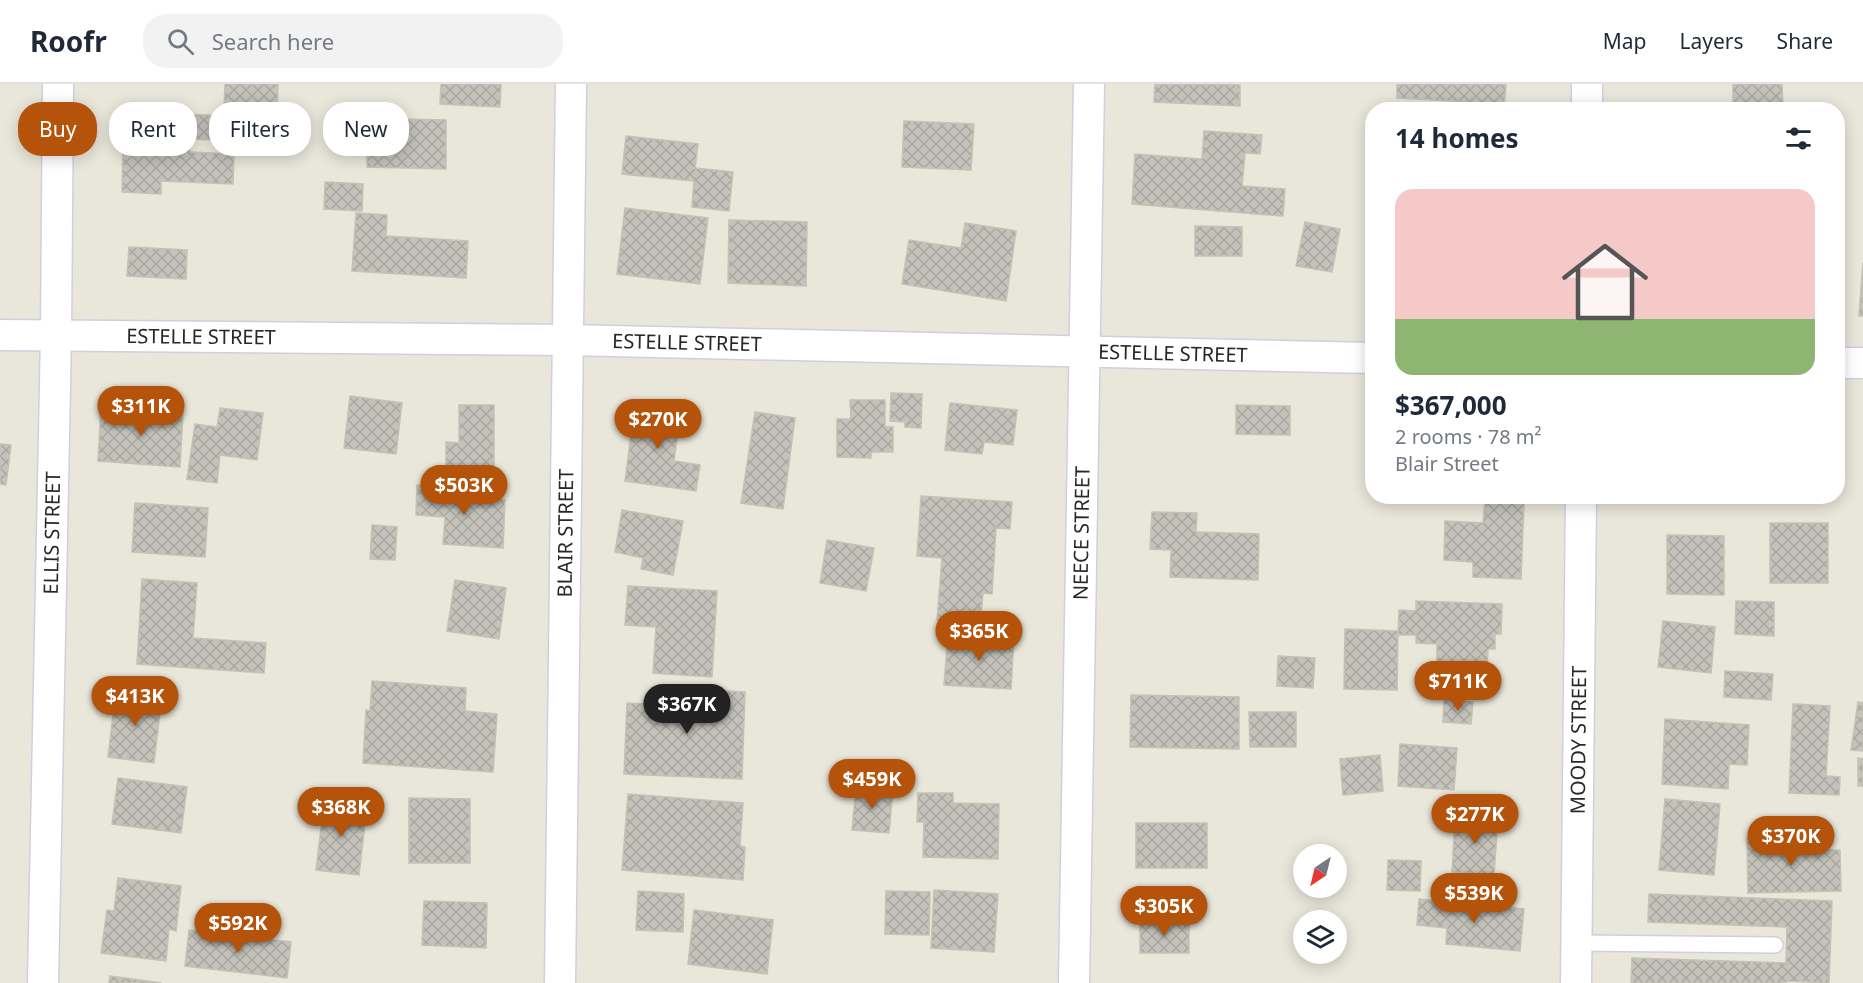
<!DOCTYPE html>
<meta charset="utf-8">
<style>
body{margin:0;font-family:"Noto Sans",sans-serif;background:#f2f2f3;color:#1f2937;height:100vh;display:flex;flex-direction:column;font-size:22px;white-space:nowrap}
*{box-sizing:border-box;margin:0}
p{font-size:20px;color:#747a83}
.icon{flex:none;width:33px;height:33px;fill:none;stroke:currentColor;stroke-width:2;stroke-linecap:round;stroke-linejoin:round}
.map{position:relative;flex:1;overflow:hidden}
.panel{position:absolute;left:1365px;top:18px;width:480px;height:402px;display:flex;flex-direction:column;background:#fff;border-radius:24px;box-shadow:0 3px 15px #0003}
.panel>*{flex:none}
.guide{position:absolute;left:18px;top:18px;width:570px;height:54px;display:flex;gap:12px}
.needle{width:39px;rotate:215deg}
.controls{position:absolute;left:1293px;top:760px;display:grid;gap:12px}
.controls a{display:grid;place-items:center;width:54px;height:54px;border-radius:50%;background:#fff;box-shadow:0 3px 15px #0003;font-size:30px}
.price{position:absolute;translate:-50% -51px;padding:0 14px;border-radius:21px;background:#b45309;color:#fff;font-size:20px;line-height:39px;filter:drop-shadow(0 2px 3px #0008)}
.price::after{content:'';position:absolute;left:50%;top:36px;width:18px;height:14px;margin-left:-9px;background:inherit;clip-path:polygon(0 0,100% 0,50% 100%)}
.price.selected{background:#222;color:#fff}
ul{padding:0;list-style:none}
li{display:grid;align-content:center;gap:12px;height:318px;padding:0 30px}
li+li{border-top:2px solid #e0e1e3}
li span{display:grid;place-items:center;height:186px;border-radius:18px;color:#555}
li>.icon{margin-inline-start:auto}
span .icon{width:108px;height:108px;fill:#fffc;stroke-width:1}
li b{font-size:26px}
h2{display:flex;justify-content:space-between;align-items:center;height:72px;padding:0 30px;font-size:26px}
.pill{padding:0 21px;border-radius:24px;background:#fff;box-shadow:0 3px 15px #0003;font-size:21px;line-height:54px}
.pill.selected{background:#b45309;color:#fff}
header{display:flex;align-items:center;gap:36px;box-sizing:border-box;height:84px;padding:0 30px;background:#fff;border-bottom:2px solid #e0e1e3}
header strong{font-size:28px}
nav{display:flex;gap:33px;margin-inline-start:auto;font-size:21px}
.search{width:420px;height:54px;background:#f2f2f3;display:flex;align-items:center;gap:15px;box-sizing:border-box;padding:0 21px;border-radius:24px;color:#747a83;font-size:22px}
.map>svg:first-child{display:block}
.building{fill:url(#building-cross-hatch);stroke:#c4c2b4;stroke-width:1.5}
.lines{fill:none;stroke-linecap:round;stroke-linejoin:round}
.lane-casing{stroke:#d0cfe0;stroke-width:18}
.street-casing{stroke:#d0cfe0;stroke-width:33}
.lane{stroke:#fff;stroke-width:15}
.street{stroke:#fff;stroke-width:30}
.labels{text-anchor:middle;stroke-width:6;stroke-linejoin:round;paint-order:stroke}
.street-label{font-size:20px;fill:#282828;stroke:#fff}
</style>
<header>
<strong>Roofr</strong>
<div class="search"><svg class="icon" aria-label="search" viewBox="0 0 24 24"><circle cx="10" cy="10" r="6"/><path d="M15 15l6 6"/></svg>Search here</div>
<nav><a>Map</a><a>Layers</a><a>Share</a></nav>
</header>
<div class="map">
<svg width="1863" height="899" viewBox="0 0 1863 899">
<defs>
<pattern id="building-cross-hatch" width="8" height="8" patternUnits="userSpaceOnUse" patternTransform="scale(1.5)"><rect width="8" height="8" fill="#c4c2ba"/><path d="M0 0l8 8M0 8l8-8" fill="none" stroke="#a8a7a0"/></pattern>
</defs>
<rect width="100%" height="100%" fill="#e9e6da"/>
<g class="building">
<path d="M225 0H278L277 26 224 25Z"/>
<path d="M441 0H501L500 23 440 20Z"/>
<path d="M1155 0 1240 1V22L1154 18Z"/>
<path d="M1397 0H1506L1504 26H1468V18L1397 14Z"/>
<path d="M1733 0H1782L1783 26H1733Z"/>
<path d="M160 29 247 33 246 57 191 55 190 68 234 70 233 100 161 97V110L122 108 123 58 159 60Z"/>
<path d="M348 34 446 36V85L367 83V61L348 60Z"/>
<path d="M904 37 974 40 971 86 902 83Z"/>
<path d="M1204 47 1262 51 1260 70 1245 69 1242 102 1285 105 1283 132 1132 120 1135 70 1202 75Z"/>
<path d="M626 52 698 60 695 84 733 88 729 127 692 123 694 97 622 90Z"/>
<path d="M325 98 363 100 362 127 324 125Z"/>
<path d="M625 124 708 134 700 200 617 190Z"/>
<path d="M356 129 387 131 386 152 468 157 466 194 352 187Z"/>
<path d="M729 136 807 138 806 202 728 199Z"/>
<path d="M1305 138 1340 145 1332 188 1296 182Z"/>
<path d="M965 139 1016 147 1006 217 902 200 909 156 961 164Z"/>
<path d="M1195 142 1242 143V172H1195Z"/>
<path d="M129 163 187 166 186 195 127 192Z"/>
<path d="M1863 178V232H1859Z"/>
<path d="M891 309 922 310 921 344 905 343V338L890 337Z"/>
<path d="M350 312 402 319 396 370 344 364Z"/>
<path d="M850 316H885V343H893V368H871V374L837 373V335H851Z"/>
<path d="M950 319 1017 326 1013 361 984 358 982 370 945 366Z"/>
<path d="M635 320 681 325 674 377 700 381 696 407 625 397Z"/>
<path d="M459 321H494V399H470V386H446V358L459 359Z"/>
<path d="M1236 321 1290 322V351L1236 350Z"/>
<path d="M101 323 183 328 180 383 98 377Z"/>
<path d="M220 324 263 329 257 376 220 371 217 399 187 395 195 340 217 343Z"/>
<path d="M755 328 795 334 783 425 741 419Z"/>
<path d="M0 360 11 361 6 401 0 400Z"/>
<path d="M417 401 474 405 473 414 505 416 503 464 443 460 445 433 416 431Z"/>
<path d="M921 412 1012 418 1010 445 996 444 992 510 983 509 980 540 937 536 942 474 917 472Z"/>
<path d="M1485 417 1524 419 1521 495 1473 493V478L1444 476 1445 437 1483 439Z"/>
<path d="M135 419 208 424 205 473 132 468Z"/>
<path d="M622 426 683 437 673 491 641 485 643 474 615 468Z"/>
<path d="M1152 428 1197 429 1196 448 1259 450 1258 496 1170 493 1171 466 1150 465Z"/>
<rect x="1770" y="439" width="58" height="60"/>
<path d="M372 441 397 443 395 476 370 475Z"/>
<path d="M1667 451 1724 452V511L1667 510Z"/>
<path d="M827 456 874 464 866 507 820 499Z"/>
<path d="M142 495 197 499 193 554 266 559 264 589 137 580Z"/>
<path d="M455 496 506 504 499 555 447 547Z"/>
<path d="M628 502 717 507 712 593 653 589 656 543 625 541Z"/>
<path d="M1416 517 1502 520 1501 550H1495V565H1488L1487 585 1437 584V560L1416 559V551H1398L1399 526 1416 527Z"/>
<path d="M1736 517 1774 518V552L1735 550Z"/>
<path d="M1663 537 1715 543 1711 589 1658 583Z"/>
<path d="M1345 545 1398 547 1397 606 1344 605Z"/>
<path d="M948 551 1014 556 1011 605 944 601Z"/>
<path d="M1278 572 1315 574 1313 604 1277 602Z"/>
<path d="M1725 587 1773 590 1771 616 1724 613Z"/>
<path d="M372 597 466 604 465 627 497 630 493 688 363 679 366 626 370 627Z"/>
<path d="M667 604 745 608 742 695 624 690 627 619 666 621Z"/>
<path d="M116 606 162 612 154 679 108 673Z"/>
<path d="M1131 611 1239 613V665L1130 663Z"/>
<path d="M1444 616 1473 618 1471 640 1443 638Z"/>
<path d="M1858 618 1863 619V667L1851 666Z"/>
<path d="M1793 620 1830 622 1826 692 1840 693 1839 711 1789 709Z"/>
<path d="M1249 628H1296V663H1250Z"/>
<path d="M1665 635 1749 641 1747 681 1729 680 1728 705 1662 700Z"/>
<path d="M1400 660 1457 664 1454 706 1398 702Z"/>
<path d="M1380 671 1383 707 1343 711 1340 675Z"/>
<path d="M1858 674 1863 675V702H1858Z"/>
<path d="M118 694 187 703 181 749 112 740Z"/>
<path d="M856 702 893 705 889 749 852 746Z"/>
<path d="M918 709H953V719L999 720 998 775 923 773 924 738H917Z"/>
<path d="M628 710 743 719 740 762 745 763 743 796 622 786Z"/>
<path d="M409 714 470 715V779H409Z"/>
<path d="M1665 715 1720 720 1714 791 1659 786Z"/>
<path d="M324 718 367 723 359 791 316 786Z"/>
<path d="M1455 732 1498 735 1494 791 1452 788Z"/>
<rect x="1136" y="739" width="71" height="45"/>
<path d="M1801 753V766H1840L1841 807 1748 809 1747 754Z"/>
<path d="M1388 776 1421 777 1420 807 1387 806Z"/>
<path d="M118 794 181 802 176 847 169 845 166 877 101 869 107 826 114 827Z"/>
<path d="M934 806 998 810 994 868 931 864Z"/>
<path d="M638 807 684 810 683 848 636 846Z"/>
<path d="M886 807 930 808 929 851 885 850Z"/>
<path d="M1649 810 1832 817 1829 899 1786 897V899H1631L1632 874 1786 879 1787 843 1648 838Z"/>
<path d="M1419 815 1524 825 1520 867 1446 860 1447 844 1417 841Z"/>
<path d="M424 817 487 819 486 864 422 861Z"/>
<path d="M694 826 773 836 767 890 688 880Z"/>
<rect x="1140" y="837" width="49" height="32"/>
<path d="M189 846 291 858 287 894 185 882Z"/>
<path d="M110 892 162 899H109Z"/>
</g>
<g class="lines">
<defs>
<path id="lane" d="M1576 859 1775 861"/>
<g id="street">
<path d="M1587 26V0"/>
<path id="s1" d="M0 251 568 256 1372 274"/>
<path d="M1838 279H1863"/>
<path id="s2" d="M43 899 56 251 58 0"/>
<path id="s3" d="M560 899 571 0"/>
<path id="s4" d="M1074 899 1089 0"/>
<path id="s5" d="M1576 899 1581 412"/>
</g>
</defs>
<use href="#lane" class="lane-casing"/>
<use href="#street" class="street-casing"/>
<use href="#lane" class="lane"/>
<use href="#street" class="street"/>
</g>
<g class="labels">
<g class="street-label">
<text dy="7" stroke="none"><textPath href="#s1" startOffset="201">ESTELLE STREET</textPath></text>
<text dy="7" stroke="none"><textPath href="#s1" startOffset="687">ESTELLE STREET</textPath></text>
<text dy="7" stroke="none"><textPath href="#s1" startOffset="1173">ESTELLE STREET</textPath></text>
<text dy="7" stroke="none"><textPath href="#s2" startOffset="450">ELLIS STREET</textPath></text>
<text dy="7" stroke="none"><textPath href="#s3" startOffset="450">BLAIR STREET</textPath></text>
<text dy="7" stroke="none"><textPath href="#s4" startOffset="450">NEECE STREET</textPath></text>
<text dy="7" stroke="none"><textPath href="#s5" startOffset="243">MOODY STREET</textPath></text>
</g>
</g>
</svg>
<div class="controls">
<a><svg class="needle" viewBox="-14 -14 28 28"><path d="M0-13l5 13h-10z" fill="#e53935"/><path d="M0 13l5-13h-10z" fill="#747a83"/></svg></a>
<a><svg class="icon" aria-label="layers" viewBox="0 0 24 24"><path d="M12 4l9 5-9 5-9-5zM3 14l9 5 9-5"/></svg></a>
</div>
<b class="price" style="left:141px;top:353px">$311K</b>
<b class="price" style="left:658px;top:366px">$270K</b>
<b class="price" style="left:464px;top:432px">$503K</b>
<b class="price" style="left:979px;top:578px">$365K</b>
<b class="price" style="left:1458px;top:628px">$711K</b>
<b class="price" style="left:135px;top:643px">$413K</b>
<b class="price selected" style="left:687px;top:651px">$367K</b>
<b class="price" style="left:872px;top:726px">$459K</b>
<b class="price" style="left:341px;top:754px">$368K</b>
<b class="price" style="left:1475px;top:761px">$277K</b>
<b class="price" style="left:1791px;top:783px">$370K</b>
<b class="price" style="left:1474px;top:840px">$539K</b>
<b class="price" style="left:1164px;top:853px">$305K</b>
<b class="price" style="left:238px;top:870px">$592K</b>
<div class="guide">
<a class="pill selected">Buy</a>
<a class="pill">Rent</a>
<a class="pill">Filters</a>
<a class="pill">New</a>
</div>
<section class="panel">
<h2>14 homes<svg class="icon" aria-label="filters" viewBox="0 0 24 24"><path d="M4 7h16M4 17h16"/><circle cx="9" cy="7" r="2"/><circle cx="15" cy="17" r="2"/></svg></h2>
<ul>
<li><span style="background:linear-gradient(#f6c9c9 70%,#8fb573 0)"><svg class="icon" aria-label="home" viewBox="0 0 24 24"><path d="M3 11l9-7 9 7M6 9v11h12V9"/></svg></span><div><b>$367,000</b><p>2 rooms · 78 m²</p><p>Blair Street</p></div></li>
</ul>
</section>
</div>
